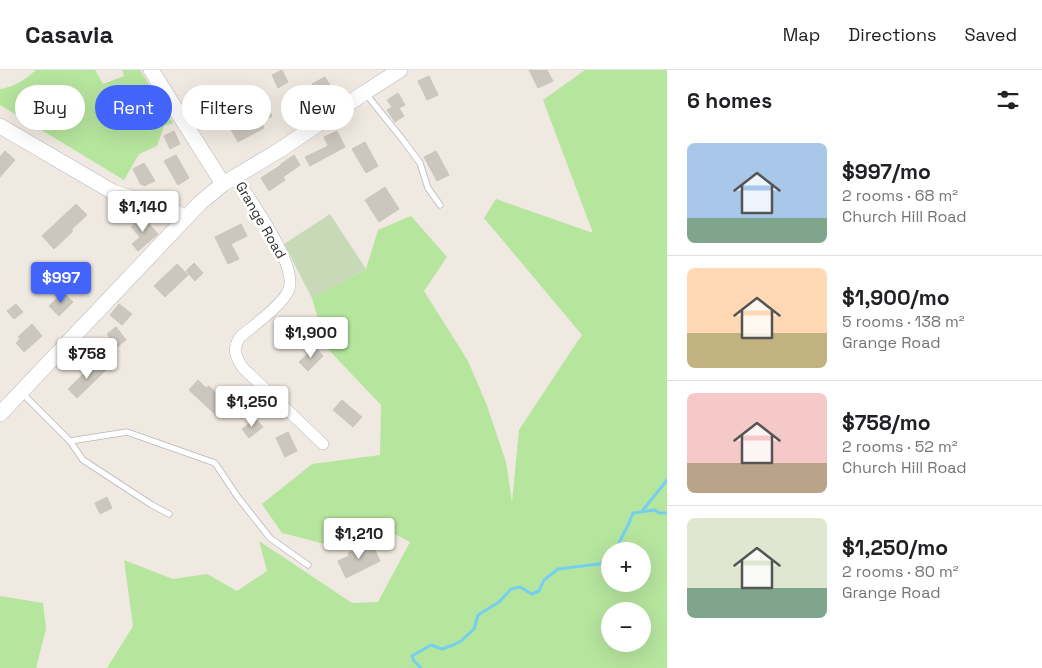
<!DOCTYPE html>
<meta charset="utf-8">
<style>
body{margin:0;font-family:"Space Grotesk",sans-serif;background:#f6f6f6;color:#202124;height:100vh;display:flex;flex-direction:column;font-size:19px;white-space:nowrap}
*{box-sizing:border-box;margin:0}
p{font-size:16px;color:#757577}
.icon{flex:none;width:28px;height:28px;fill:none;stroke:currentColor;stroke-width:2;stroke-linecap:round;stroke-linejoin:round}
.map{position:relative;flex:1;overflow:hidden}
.side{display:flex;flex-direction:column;background:#fff;width:375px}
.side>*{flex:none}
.guide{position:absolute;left:15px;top:15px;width:475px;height:45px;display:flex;gap:10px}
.fabs{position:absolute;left:601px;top:472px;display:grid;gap:10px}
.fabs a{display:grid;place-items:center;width:50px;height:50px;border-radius:50%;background:#fff;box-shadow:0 5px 20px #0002;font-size:25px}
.price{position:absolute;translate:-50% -42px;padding:0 11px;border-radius:5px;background:#fff;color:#222;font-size:16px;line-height:32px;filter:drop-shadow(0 1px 2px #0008)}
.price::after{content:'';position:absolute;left:50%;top:30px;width:15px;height:11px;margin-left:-8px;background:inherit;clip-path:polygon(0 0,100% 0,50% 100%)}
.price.on{background:#4264fb;color:#fff}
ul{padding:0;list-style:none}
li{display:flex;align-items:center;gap:15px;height:125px;padding:0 20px}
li+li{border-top:1px solid #e0e0e0}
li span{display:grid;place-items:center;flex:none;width:140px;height:100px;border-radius:8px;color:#555}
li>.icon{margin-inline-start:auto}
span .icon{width:60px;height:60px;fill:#fffc;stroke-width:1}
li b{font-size:21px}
h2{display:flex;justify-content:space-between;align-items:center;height:60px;padding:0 20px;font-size:21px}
.pill{padding:0 18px;border-radius:22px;background:#fff;box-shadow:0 5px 20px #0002;font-size:18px;line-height:45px}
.pill.on{background:#4264fb;color:#fff}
header{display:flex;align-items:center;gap:30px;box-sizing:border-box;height:70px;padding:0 25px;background:#fff;border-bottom:1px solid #e0e0e0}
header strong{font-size:24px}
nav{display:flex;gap:28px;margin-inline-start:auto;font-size:18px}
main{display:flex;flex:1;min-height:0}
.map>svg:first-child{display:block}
.green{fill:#b6e59e;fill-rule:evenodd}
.cemetery{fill:#c8d9b8}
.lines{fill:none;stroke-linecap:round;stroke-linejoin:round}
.stream{stroke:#75cff0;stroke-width:3}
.building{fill:#cbc7bf;stroke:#cbc5ba}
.service-casing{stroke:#b4b7c1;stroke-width:7}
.minor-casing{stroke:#b4b7c1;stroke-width:12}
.tertiary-casing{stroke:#b4b7c1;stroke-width:16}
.service{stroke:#fff;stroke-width:5.5}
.minor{stroke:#fff;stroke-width:11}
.tertiary{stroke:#fff;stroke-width:15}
.labels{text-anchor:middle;stroke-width:5;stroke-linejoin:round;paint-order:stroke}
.street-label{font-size:14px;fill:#2e2e2e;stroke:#fff}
</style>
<header>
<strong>Casavia</strong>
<nav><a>Map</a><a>Directions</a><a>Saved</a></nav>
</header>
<main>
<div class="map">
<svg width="667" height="598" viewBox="0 0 667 598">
<rect width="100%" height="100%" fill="#efe9e1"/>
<g class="green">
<path d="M36 0H95L103 14 124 6 122 0H140L173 53 164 56 157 76 139 84 124 110 0 35V19C14 17 26 9 36 0Z"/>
<path d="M585 0H667V598H107L133 556 124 490 173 509 207 504 237 521 267 501 259 471 352 533 378 532 410 472 379 456 325 474 282 463 262 434 312 394 380 385 381 335 326 277 312 228 366 199 378 160 411 146 447 187 424 221 468 291 486 333 506 392 512 432 519 360 571 281 582 265 484 148 496 129 593 163 543 30ZM610 481H642V514H610ZM610 541H642V574H610Z"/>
<path d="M0 526 43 533 46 559 36 598H0Z"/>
</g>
<path class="cemetery" d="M330 144 366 199 312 228 284 174Z"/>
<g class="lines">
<g class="stream">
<path d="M643 440 667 410"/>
<path d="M615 481 629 453 633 443 655 440 659 443H667"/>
<path d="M421 598 414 591 412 586 431 575 442 579 453 575 461 571 474 559 478 545 499 532 511 519 520 517 532 524 539 521 544 510 558 499 599 494 610 487"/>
</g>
</g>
<g class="building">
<path d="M282 0 288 12 278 18 272 5Z"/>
<path d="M529 0H547L553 11 538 18Z"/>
<path d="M429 6 438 25 427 30 418 11Z"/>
<path d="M325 7 337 27 325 34 312 14Z"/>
<path d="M257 21 272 46 261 52 264 58 238 72 229 56 257 42 248 27Z"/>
<path d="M398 23 405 35 399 38 404 46 395 52 387 40 392 37 387 30Z"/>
<path d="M297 31 302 49 290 52 287 41 289 40 287 34Z"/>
<path d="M174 61 180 74 170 79 164 66Z"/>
<path d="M337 61 345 77 310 96 305 87 328 76 324 67Z"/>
<path d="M365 72 378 96 366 103 352 79Z"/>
<path d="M5 81 15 90 0 107V87Z"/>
<path d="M436 81 449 105 437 111 424 87Z"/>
<path d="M176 85 189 108 178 115 164 91Z"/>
<path d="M294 85 300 95 283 107 285 110 269 121 261 108 281 95V94Z"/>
<path d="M144 93 155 111 144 116 143 114 141 115 133 99Z"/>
<path d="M385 117 399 139 379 152 365 130Z"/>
<path d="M76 134 87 145 71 160 73 161 54 179 42 166Z"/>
<path d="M143 147 158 164 138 181 132 174 140 167 131 157Z"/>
<path d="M241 154 247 166 231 174 239 189 228 194 215 167Z"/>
<path d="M194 193 203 203 195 211 186 201Z"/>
<path d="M177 194 188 205 165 227 154 216Z"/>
<path d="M63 222 73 232 59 246 49 236Z"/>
<path d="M16 234 23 242 14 249 7 241Z"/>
<path d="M119 234 132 244 122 255 110 245Z"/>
<path d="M32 254 42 266 24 282 16 273 20 269 18 267Z"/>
<path d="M116 257 126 270 117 277 107 264Z"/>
<path d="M315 277 323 286 308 301 299 292Z"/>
<path d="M97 291 106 300 77 328 68 319Z"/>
<path d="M198 310 206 318 209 316 229 335 218 347 189 320Z"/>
<path d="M342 330 362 347 353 357 333 340Z"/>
<path d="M256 349 263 357 249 368 242 359Z"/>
<path d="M288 362 297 381 285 387 276 368Z"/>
<path d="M107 427 112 438 100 444 95 433Z"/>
<path d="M371 472 380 491 346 508 338 491 349 486 348 483Z"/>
</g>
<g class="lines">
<defs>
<g id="service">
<path d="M366 24 403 70 420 93 428 118 440 135"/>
<path d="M21 322 70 371 127 362 215 393 237 426 270 468 308 495"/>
<path d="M70 371 83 390 152 435 169 444"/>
</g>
<path id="minor" d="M236 107C249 128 298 195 289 219 284 234 253 256 240 267 232 280 235 286 243 298L323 374"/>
<g id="tertiary">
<path d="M151 0 223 114"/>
<path d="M0 56 113 122 175 142 185 148"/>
<path d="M0 344 201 132 223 114 283 78 364 23 400 0"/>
</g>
</defs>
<use href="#service" class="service-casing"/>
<use href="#minor" class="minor-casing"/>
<use href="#tertiary" class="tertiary-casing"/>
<use href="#service" class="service"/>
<use href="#minor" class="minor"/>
<use href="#tertiary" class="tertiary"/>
</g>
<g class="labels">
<g class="street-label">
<text transform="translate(261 150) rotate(60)" y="5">Grange Road</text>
</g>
</g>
</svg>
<div class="fabs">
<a>+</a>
<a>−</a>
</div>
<b class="price" style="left:143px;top:163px">$1,140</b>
<b class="price on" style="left:61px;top:234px">$997</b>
<b class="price" style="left:311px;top:289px">$1,900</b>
<b class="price" style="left:87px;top:310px">$758</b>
<b class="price" style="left:252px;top:358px">$1,250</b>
<b class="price" style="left:359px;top:490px">$1,210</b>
<div class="guide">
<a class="pill">Buy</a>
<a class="pill on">Rent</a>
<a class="pill">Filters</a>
<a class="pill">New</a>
</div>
</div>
<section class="side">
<h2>6 homes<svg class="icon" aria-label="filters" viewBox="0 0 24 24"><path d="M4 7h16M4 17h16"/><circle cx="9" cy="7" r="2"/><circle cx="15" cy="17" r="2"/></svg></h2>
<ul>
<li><span style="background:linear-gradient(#a9c7e8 75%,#7fa58c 0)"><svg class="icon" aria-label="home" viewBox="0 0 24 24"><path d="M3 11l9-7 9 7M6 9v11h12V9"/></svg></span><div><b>$997/mo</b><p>2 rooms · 68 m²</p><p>Church Hill Road</p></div></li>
<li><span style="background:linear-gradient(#ffd9b3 65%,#c2b280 0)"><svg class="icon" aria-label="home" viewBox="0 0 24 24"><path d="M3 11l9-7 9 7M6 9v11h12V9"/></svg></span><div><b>$1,900/mo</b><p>5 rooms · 138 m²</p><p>Grange Road</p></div></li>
<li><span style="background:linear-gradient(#f6c9c9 70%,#b9a48a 0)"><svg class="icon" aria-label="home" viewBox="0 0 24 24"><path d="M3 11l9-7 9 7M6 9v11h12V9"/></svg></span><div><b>$758/mo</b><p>2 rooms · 52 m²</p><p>Church Hill Road</p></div></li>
<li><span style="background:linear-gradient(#dfe7d0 70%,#7fa58c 0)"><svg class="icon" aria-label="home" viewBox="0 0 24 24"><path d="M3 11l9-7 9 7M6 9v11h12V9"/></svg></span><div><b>$1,250/mo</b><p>2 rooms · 80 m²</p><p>Grange Road</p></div></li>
</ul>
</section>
</main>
